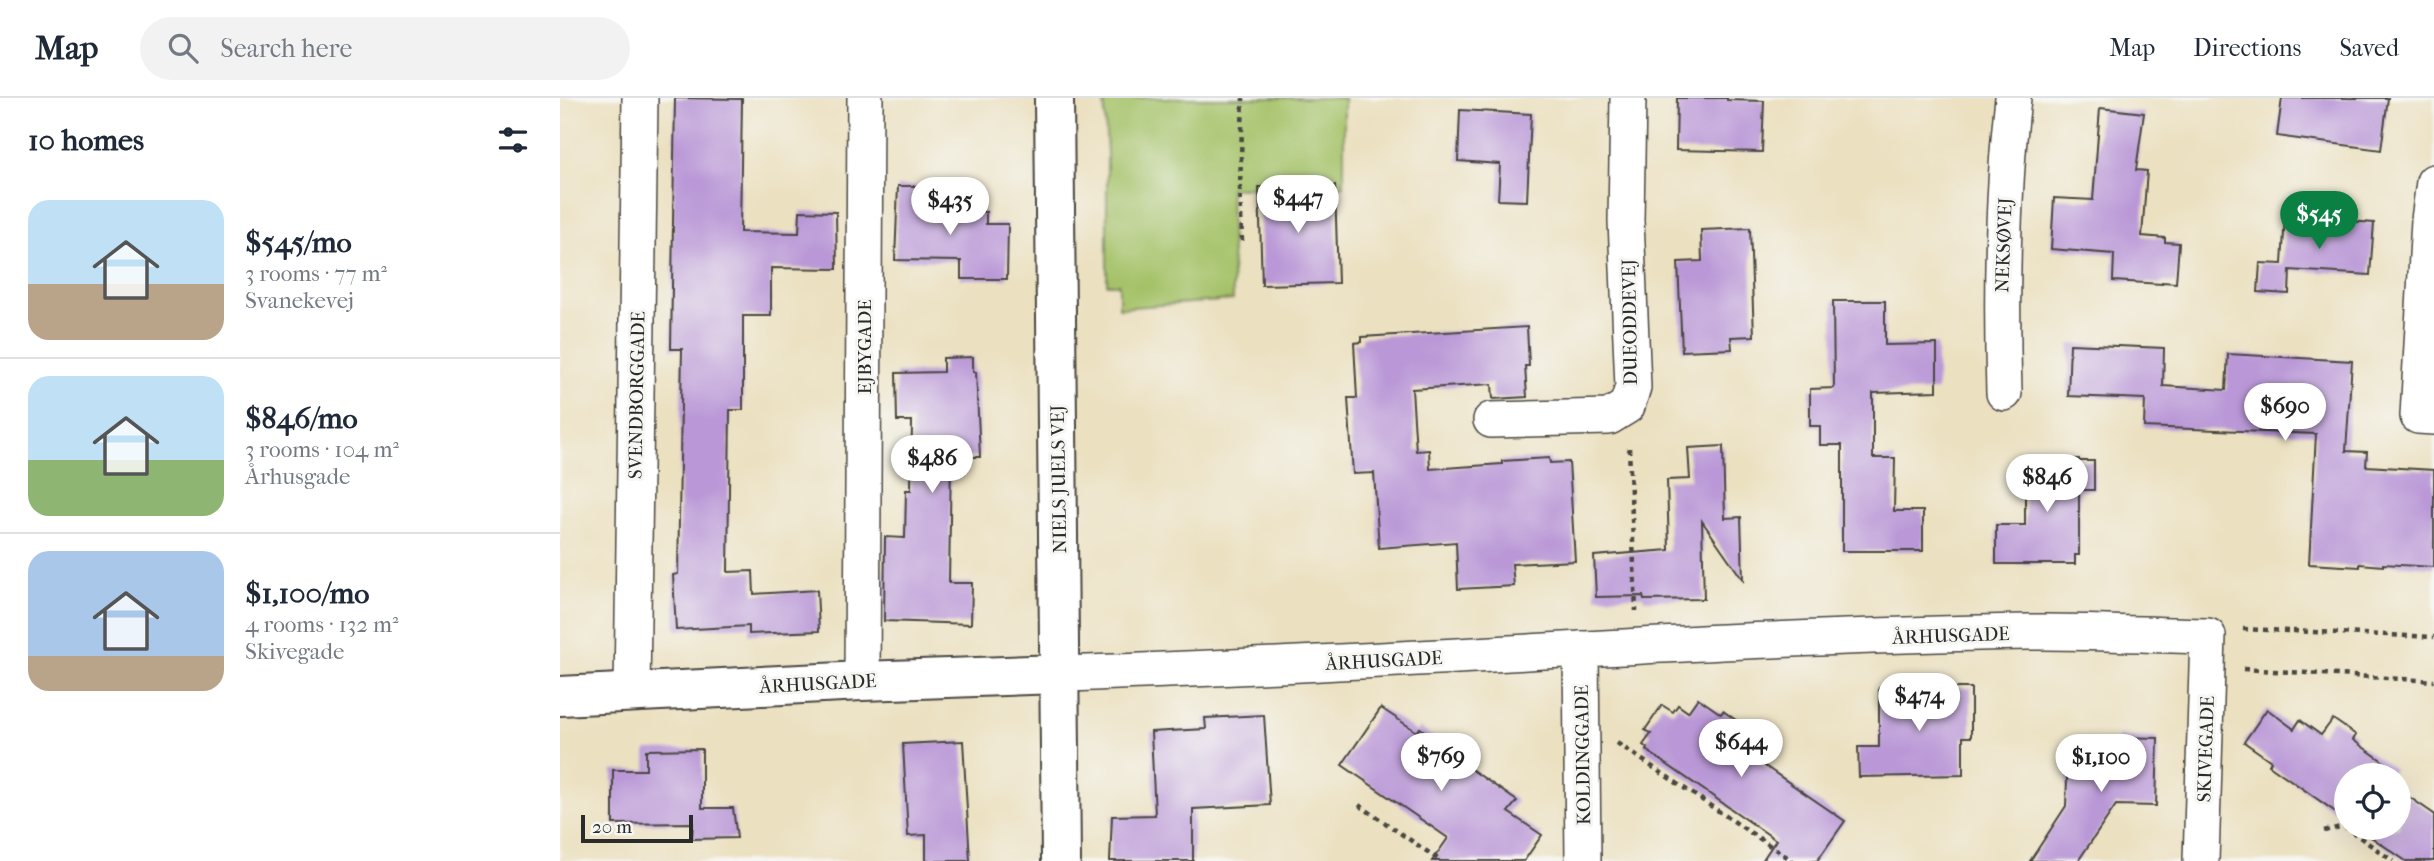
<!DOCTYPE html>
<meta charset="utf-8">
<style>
body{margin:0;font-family:"IM FELL French Canon",serif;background:#f2f2f3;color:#1f2937;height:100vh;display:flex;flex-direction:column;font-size:26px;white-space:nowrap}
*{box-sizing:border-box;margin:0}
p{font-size:23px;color:#747a83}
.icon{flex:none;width:38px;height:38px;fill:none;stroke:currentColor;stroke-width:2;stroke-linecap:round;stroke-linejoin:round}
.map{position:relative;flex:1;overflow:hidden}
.side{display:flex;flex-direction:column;background:#fff;width:560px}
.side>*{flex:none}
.tools{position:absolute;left:1774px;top:665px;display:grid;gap:14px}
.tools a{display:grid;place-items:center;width:77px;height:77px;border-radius:50%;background:#fff;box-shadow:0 7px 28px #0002;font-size:35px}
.scale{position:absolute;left:21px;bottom:18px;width:112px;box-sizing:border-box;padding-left:7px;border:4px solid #2b2b2b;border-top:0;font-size:19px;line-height:24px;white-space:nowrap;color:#2b2b2b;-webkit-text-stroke:5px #f6f6f2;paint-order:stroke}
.price{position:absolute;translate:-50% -60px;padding:0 16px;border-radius:24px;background:#fff;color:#222;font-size:23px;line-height:46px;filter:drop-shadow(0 2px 4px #0008)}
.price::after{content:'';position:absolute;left:50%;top:42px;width:21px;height:16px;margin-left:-10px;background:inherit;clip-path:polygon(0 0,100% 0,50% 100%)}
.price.current{background:#0b8043;color:#fff}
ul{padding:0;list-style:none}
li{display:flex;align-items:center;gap:21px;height:175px;padding:0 28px}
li+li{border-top:2px solid #e0e1e3}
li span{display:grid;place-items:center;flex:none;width:196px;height:140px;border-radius:21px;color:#555}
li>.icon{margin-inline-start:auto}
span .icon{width:84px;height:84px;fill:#fffc;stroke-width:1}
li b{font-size:30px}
h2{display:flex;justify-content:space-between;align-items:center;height:84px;padding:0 28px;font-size:30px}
header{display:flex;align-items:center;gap:42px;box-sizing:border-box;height:98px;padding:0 35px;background:#fff;border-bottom:2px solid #e0e1e3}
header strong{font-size:33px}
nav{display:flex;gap:38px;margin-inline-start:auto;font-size:24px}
.search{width:490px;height:63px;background:#f2f2f3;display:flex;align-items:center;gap:18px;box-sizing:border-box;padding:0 24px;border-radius:38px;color:#747a83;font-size:26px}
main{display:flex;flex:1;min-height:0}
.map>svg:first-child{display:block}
.green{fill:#a5c269;stroke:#68764a;stroke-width:2}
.building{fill:#ba98d7}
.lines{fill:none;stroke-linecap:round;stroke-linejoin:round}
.street-casing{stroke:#484641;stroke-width:38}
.secondary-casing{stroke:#484641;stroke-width:42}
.path{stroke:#484641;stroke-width:4.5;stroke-dasharray:5 5;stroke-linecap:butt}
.street{stroke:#fff;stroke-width:35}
.secondary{stroke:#fff;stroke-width:38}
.labels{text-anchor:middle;stroke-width:6;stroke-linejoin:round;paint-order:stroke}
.street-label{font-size:19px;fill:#2b2b2b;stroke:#f6f6f2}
</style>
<header>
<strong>Map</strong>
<div class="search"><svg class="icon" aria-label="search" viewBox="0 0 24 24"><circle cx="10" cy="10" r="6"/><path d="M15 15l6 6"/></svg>Search here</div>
<nav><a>Map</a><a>Directions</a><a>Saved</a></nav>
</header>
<main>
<section class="side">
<h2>10 homes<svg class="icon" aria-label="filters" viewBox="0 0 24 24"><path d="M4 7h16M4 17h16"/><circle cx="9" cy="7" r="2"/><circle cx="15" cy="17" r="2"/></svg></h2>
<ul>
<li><span style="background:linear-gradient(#bfe0f5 60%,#b9a48a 0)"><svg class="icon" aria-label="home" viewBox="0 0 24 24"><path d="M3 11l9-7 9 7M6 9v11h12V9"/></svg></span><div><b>$545/mo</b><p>3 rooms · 77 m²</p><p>Svanekevej</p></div></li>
<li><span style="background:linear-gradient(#bfe0f5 60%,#8fb573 0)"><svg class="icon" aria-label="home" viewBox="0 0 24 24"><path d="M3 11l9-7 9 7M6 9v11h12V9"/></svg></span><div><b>$846/mo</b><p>3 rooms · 104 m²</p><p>Århusgade</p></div></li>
<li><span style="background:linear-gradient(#a9c7e8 75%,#b9a48a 0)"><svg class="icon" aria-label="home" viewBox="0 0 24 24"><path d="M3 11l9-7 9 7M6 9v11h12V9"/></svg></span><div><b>$1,100/mo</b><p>4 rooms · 132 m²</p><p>Skivegade</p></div></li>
</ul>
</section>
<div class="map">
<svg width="1874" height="763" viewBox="0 0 1874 763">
<rect width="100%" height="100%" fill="#f6f6f2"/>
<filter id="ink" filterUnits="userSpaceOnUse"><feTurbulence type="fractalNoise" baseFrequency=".0143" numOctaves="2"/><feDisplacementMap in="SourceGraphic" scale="14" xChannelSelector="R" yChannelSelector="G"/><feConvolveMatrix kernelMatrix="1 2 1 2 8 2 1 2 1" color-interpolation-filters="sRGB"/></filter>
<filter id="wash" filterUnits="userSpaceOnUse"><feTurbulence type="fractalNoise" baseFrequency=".00686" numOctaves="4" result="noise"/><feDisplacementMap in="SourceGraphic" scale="28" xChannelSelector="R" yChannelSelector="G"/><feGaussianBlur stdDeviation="1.57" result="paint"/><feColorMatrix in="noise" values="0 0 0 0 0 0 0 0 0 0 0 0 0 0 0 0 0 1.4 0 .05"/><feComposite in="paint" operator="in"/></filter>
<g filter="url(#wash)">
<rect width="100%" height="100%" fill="#ebe0c0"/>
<path class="green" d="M544 0H784V88L670 90 673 202 559 210V186H547V56Z"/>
<g id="blocks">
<g class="building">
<path d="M115 0 182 1 180 134 239 135 240 113 276 114 277 171 211 170V218H183V312H170L168 474 193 473 194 496 257 492 259 533 189 536V528L116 532 113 477 118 476 122 251H111Z"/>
<path d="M1117 0H1167V2L1204 3 1202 54 1116 52Z"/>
<path d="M1722 0H1828L1821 52 1717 38Z"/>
<path d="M1540 10 1584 15 1576 72 1587 73 1582 138 1605 140V144L1619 145 1616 185 1602 184V186L1553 183 1554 156 1491 151 1494 100 1533 102Z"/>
<path d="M900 12 971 16 967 103 938 102 940 66 898 63Z"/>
<path d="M338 88H370L369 114H426V126H448L447 181H401V163L335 162Z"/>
<path d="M775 88 778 185 702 187 699 89Z"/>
<path d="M1725 118 1814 125 1810 177 1730 172 1729 196 1698 194 1700 165 1722 166Z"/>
<path d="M1190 130 1194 238 1171 239 1172 251 1122 253 1118 164 1142 163 1141 132Z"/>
<path d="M1273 203H1325V247L1377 246V293L1313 295V360H1335L1334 413H1363V453H1282V347H1260V328H1250V291L1274 290Z"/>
<path d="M967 229 969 268H965L967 299 933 301 932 286 852 291 856 353 869 352 870 371 942 366V363L989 360 990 365 1009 364 1015 463 952 466 954 488 898 491 896 444 819 450 814 375 793 376 788 300H797L794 245 802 244V239Z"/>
<path d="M1510 246 1604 250 1603 288 1666 292 1668 256 1792 263 1786 353 1807 354 1806 368 1874 372V469L1823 466V468L1800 466V469L1749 466 1756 336 1584 329 1585 301 1508 298Z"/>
<path d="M413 259V274H416L420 359H391L389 485H412L411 526 324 523 325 439 345 440 346 392H351L352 323H337L336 275 383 274V260Z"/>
<path d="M1163 348 1165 420 1181 419 1183 482 1142 423 1144 501 1084 502 1083 498 1036 499 1034 458 1109 452 1107 382 1130 381 1128 350Z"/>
<path d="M1519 361V363H1534V392H1519V457H1515V466H1436V427H1465V362Z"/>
<path d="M1319 590H1411V639H1403V677L1299 679 1298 649H1319Z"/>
<path d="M1138 600 1161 616 1163 613 1198 638 1186 655 1285 723 1257 763H1202L1216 742 1086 652 1087 650 1083 647 1091 636 1085 632 1102 607 1113 614 1118 607 1128 614Z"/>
<path d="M821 610 857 634 860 630 891 652 889 656 957 703 948 714 982 737 964 763H872L888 740 782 667Z"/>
<path d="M1707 611 1734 631 1740 622 1761 637 1773 621 1796 637 1793 642 1834 671 1830 677H1787V722L1709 667 1711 663 1684 644Z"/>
<path d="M704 617 710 707 633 711V763H550L552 718 595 717 591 634 646 631 645 620Z"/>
<path d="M1558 639 1598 640 1596 708 1556 707 1518 763H1470L1506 708 1508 653 1557 655Z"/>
<path d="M403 643 410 763H366V737L348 738 343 646Z"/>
<path d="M142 651V710H173L177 740 132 741 133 725 53 726V672H86V652Z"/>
<path d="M1839 692 1874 716V763H1846L1798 730H1839Z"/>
</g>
</g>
</g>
<g filter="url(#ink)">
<use href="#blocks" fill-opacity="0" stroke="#484641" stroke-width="2"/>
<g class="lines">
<defs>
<g id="street">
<path d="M1874 84 1869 122 1858 318 1874 319"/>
<path d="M1444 295C1441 196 1442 99 1453 0"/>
<path d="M931 322 1049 319 1067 308 1073 289 1066 122 1068 0"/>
<path d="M1021 551 1023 763"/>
<path d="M500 576C824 566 1146 539 1469 534 1529 533 1589 537 1648 538L1641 763"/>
<path d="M302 583 305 0"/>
<path d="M72 594 80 0"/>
</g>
<g id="secondary">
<path d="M494 0 501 763"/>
<path d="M0 598 302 583 500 576"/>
</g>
</defs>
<use href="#street" class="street-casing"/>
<use href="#secondary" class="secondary-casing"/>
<g class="path">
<path d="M682 143 680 89 683 0"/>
<path d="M1069 350 1076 513"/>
<path d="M1683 531 1874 539"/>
<path d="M1683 571 1874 583"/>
<path d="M1057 645 1233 763"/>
<path d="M799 707 881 763"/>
<path d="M1764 733 1784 728 1833 763"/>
</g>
<use href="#street" class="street"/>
<use href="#secondary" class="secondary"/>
</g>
</g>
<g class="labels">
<g class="street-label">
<text transform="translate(1443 147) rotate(-88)" y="7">NEKSØVEJ</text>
<text transform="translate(1069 224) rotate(-91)" y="7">DUEODDEVEJ</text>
<text transform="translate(304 249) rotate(-90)" y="7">EJBYGADE</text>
<text transform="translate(76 297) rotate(-89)" y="7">SVENDBORGGADE</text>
<text transform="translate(498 381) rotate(-91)" y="7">NIELS JUELS VEJ</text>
<text transform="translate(1391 537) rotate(-2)" y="7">ÅRHUSGADE</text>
<text transform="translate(824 562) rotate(-3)" y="7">ÅRHUSGADE</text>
<text transform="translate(258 585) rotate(-3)" y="7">ÅRHUSGADE</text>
<text transform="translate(1645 651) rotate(-88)" y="7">SKIVEGADE</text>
<text transform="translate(1022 657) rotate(-91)" y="7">KOLDINGGADE</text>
</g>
</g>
</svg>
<div class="tools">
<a><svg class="icon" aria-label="locate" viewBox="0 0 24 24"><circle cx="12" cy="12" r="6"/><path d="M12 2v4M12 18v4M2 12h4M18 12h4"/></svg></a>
</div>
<div class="scale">20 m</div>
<b class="price" style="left:738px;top:137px">$447</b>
<b class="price" style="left:390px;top:139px">$435</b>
<b class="price current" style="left:1759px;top:153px">$545</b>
<b class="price" style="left:1725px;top:345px">$690</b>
<b class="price" style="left:372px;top:397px">$486</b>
<b class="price" style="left:1487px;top:416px">$846</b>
<b class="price" style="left:1359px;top:635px">$474</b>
<b class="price" style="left:1181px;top:681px">$644</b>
<b class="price" style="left:881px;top:695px">$769</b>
<b class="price" style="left:1541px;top:696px">$1,100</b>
</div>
</main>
